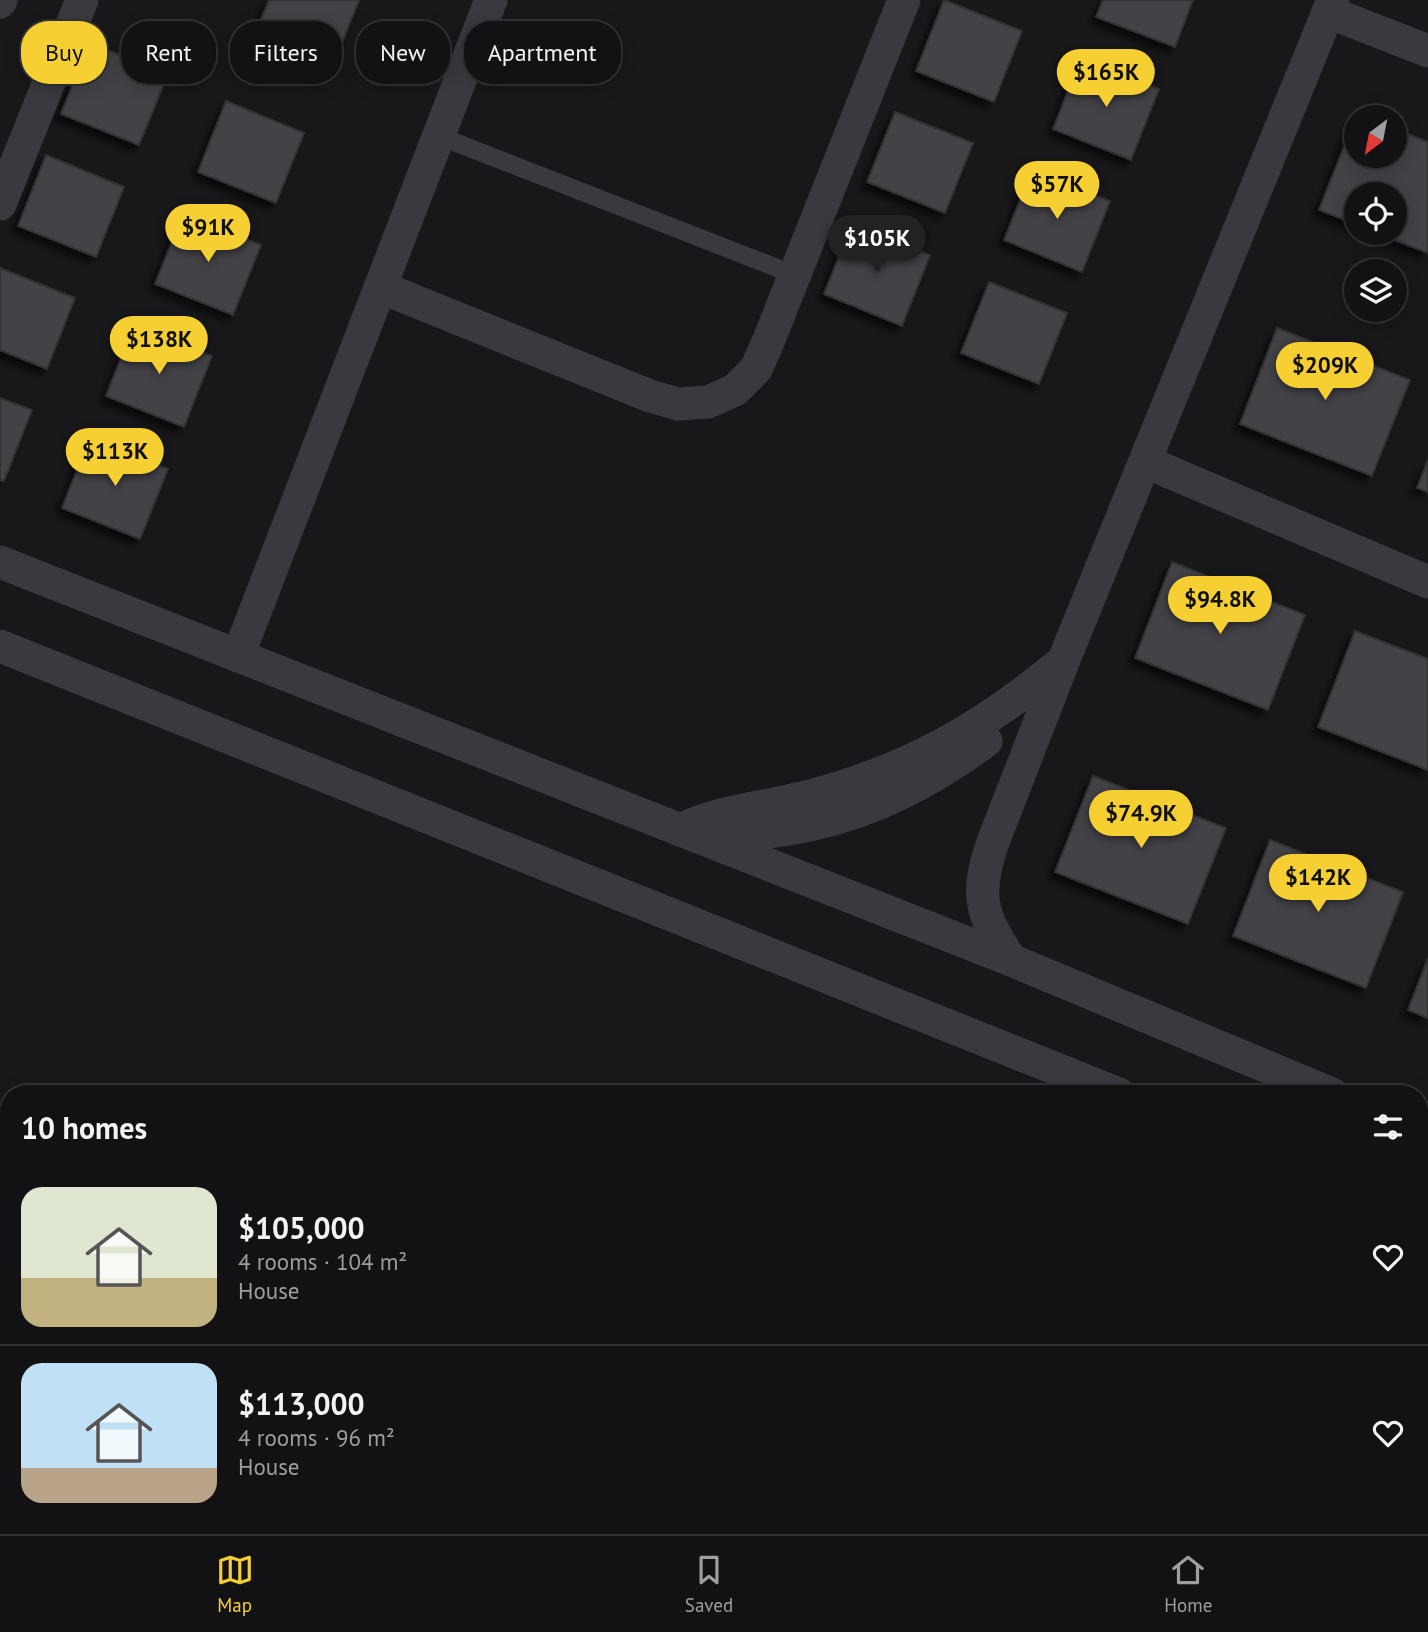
<!DOCTYPE html>
<meta charset="utf-8">
<style>
body{margin:0;font-family:"PT Sans",sans-serif;background:#1f2022;color:#f1f3f6;height:100vh;display:flex;flex-direction:column;font-size:26px;white-space:nowrap}
*{box-sizing:border-box;margin:0}
p{font-size:23px;color:#9c9ea0}
.icon{flex:none;width:38px;height:38px;fill:none;stroke:currentColor;stroke-width:2;stroke-linecap:round;stroke-linejoin:round}
.map{position:relative;flex:1;overflow:hidden}
.panel{position:absolute;left:0px;top:1085px;width:1428px;height:450px;display:flex;flex-direction:column;background:#121214;border-radius:28px 28px 0 0;box-shadow:0 4px 18px #0003,0 0 0 2px #313234}
.panel>*{flex:none}
.top-card{position:absolute;left:21px;top:21px;width:700px;height:63px;display:flex;gap:14px}
.needle{width:46px;rotate:212deg}
.controls{position:absolute;left:1344px;top:105px;display:grid;gap:14px}
.controls a{display:grid;place-items:center;width:63px;height:63px;border-radius:50%;background:#121214;box-shadow:0 4px 18px #0003,0 0 0 2px #313234;font-size:35px}
.price{position:absolute;translate:-50% -60px;padding:0 16px;border-radius:24px;background:#f6cf33;color:#111;font-size:23px;line-height:46px;filter:drop-shadow(0 2px 4px #0008)}
.price::after{content:'';position:absolute;left:50%;top:42px;width:21px;height:16px;margin-left:-10px;background:inherit;clip-path:polygon(0 0,100% 0,50% 100%)}
.price.on{background:#222;color:#fff}
ul{padding:0;list-style:none}
li{display:flex;align-items:center;gap:21px;height:175px;padding:0 21px}
li+li{border-top:2px solid #313234}
li span{display:grid;place-items:center;flex:none;width:196px;height:140px;border-radius:21px;color:#555}
li>.icon{margin-inline-start:auto}
span .icon{width:84px;height:84px;fill:#fffc;stroke-width:1}
li b{font-size:30px}
h2{display:flex;justify-content:space-between;align-items:center;height:84px;padding:0 21px;font-size:30px}
.tag{padding:0 24px;border-radius:28px;background:#121214;box-shadow:0 4px 18px #0003,0 0 0 2px #313234;font-size:24px;line-height:63px}
.tag.on{background:#f6cf33;color:#111}
.dock{display:flex;justify-content:space-around;align-items:center;height:98px;border-top:2px solid #313234;background:#121214;font-size:19px;color:#9c9ea0}
.dock a{display:grid;justify-items:center;gap:4px}
.dock .on{color:#f6cf33}
.map>svg:first-child{display:block}
.building{fill:#424247;stroke:#323236;stroke-width:2;filter:url(#shadow)}
.lines{fill:none;stroke-linecap:round;stroke-linejoin:round}
.service{stroke:#39393f;stroke-width:18}
.minor{stroke:#39393f;stroke-width:33}
</style>
<div class="map">
<svg width="1428" height="1534" viewBox="0 0 1428 1534">
<defs>
<filter id="shadow"><feDropShadow dx="-6" dy="6" stdDeviation="3.5" flood-color="#0009"/></filter>
</defs>
<rect width="100%" height="100%" fill="#18181a"/>
<g class="building">
<path d="M269 0H359L338 53 260 22Z"/>
<path d="M944 0 1022 31 994 102 916 71Z"/>
<path d="M1103 0H1193L1175 47 1096 17Z"/>
<path d="M89 43 168 74 139 145 61 114Z"/>
<path d="M1081 58 1159 89 1131 160 1053 129Z"/>
<path d="M226 101 304 133 276 203 198 172Z"/>
<path d="M895 112 973 143 945 213 867 182Z"/>
<path d="M1357 114 1364 117H1356V156H1395V129L1428 142V253L1377 233H1395V194H1356V224L1319 210Z"/>
<path d="M46 155 124 187 96 257 18 226Z"/>
<path d="M1032 170 1110 201 1082 272 1004 240Z"/>
<path d="M183 214 261 245 233 315 155 284Z"/>
<path d="M852 224 930 255 902 326 824 294Z"/>
<path d="M0 268 75 298 47 369 0 350Z"/>
<path d="M989 282 1067 313 1039 384 961 353Z"/>
<path d="M134 325 212 356 184 427 106 396Z"/>
<path d="M1277 328 1410 380 1372 476 1240 424Z"/>
<path d="M0 398 32 410 4 481 0 480Z"/>
<path d="M90 437 168 469 140 539 62 508Z"/>
<path d="M1428 460V492L1417 488Z"/>
<path d="M1172 562 1305 615 1268 710 1135 658Z"/>
<path d="M1355 631 1428 659V770L1318 727Z"/>
<path d="M1093 776 1226 828 1188 924 1055 872Z"/>
<path d="M1270 840 1403 892 1366 988 1233 936Z"/>
<path d="M1428 958V1018L1408 1010Z"/>
</g>
<g class="lines">
<path class="service" d="M439 136 795 275"/>
<g class="minor">
<path d="M0 2 1 0"/>
<path d="M1328 12 1428 51"/>
<path d="M0 204 82 0"/>
<path d="M380 287 650 396 678 404 708 402 735 390 756 369 768 342 904 0"/>
<path d="M1146 462 1428 582"/>
<path d="M0 562 1011 960 1332 1094"/>
<path d="M0 646 1119 1094"/>
<path d="M238 656 491 0"/>
<path d="M680 830C726 808 767 808 814 795 913 768 982 728 1061 663"/>
<path d="M712 836C820 834 899 805 986 741"/>
<path d="M1011 960C980 914 975 895 993 842L1063 662 1333 0"/>
<path d="M1419 1130 1428 1134"/>
<path d="M1419 1214 1428 1218"/>
</g>
</g>
</svg>
<div class="controls">
<a><svg class="needle" viewBox="-14 -14 28 28"><path d="M0-13l5 13h-10z" fill="#e53935"/><path d="M0 13l5-13h-10z" fill="#9c9ea0"/></svg></a>
<a><svg class="icon" aria-label="locate" viewBox="0 0 24 24"><circle cx="12" cy="12" r="6"/><path d="M12 2v4M12 18v4M2 12h4M18 12h4"/></svg></a>
<a><svg class="icon" aria-label="layers" viewBox="0 0 24 24"><path d="M12 4l9 5-9 5-9-5zM3 14l9 5 9-5"/></svg></a>
</div>
<b class="price" style="left:1106px;top:109px">$165K</b>
<b class="price" style="left:1057px;top:221px">$57K</b>
<b class="price" style="left:208px;top:264px">$91K</b>
<b class="price on" style="left:877px;top:275px">$105K</b>
<b class="price" style="left:159px;top:376px">$138K</b>
<b class="price" style="left:1325px;top:402px">$209K</b>
<b class="price" style="left:115px;top:488px">$113K</b>
<b class="price" style="left:1220px;top:636px">$94.8K</b>
<b class="price" style="left:1141px;top:850px">$74.9K</b>
<b class="price" style="left:1318px;top:914px">$142K</b>
<div class="top-card">
<a class="tag on">Buy</a>
<a class="tag">Rent</a>
<a class="tag">Filters</a>
<a class="tag">New</a>
<a class="tag">Apartment</a>
</div>
<section class="panel">
<h2>10 homes<svg class="icon" aria-label="filters" viewBox="0 0 24 24"><path d="M4 7h16M4 17h16"/><circle cx="9" cy="7" r="2"/><circle cx="15" cy="17" r="2"/></svg></h2>
<ul>
<li><span style="background:linear-gradient(#dfe7d0 65%,#c2b280 0)"><svg class="icon" aria-label="home" viewBox="0 0 24 24"><path d="M3 11l9-7 9 7M6 9v11h12V9"/></svg></span><div><b>$105,000</b><p>4 rooms · 104 m²</p><p>House</p></div><svg class="icon" aria-label="heart" viewBox="0 0 24 24"><path d="M12 20l-8-8c-3-5 5-10 8-4 3-6 11-1 8 4z"/></svg></li>
<li><span style="background:linear-gradient(#bfe0f5 75%,#b9a48a 0)"><svg class="icon" aria-label="home" viewBox="0 0 24 24"><path d="M3 11l9-7 9 7M6 9v11h12V9"/></svg></span><div><b>$113,000</b><p>4 rooms · 96 m²</p><p>House</p></div><svg class="icon" aria-label="heart" viewBox="0 0 24 24"><path d="M12 20l-8-8c-3-5 5-10 8-4 3-6 11-1 8 4z"/></svg></li>
</ul>
</section>
</div>
<nav class="dock">
<a class="on"><svg class="icon" aria-label="map" viewBox="0 0 24 24"><path d="M3 6l6-2 6 2 6-2v14l-6 2-6-2-6 2zM9 4v14M15 6v14"/></svg>Map</a>
<a><svg class="icon" aria-label="saved" viewBox="0 0 24 24"><path d="M7 4h10v16l-5-4-5 4z"/></svg>Saved</a>
<a><svg class="icon" aria-label="home" viewBox="0 0 24 24"><path d="M3 11l9-7 9 7M6 9v11h12V9"/></svg>Home</a>
</nav>
